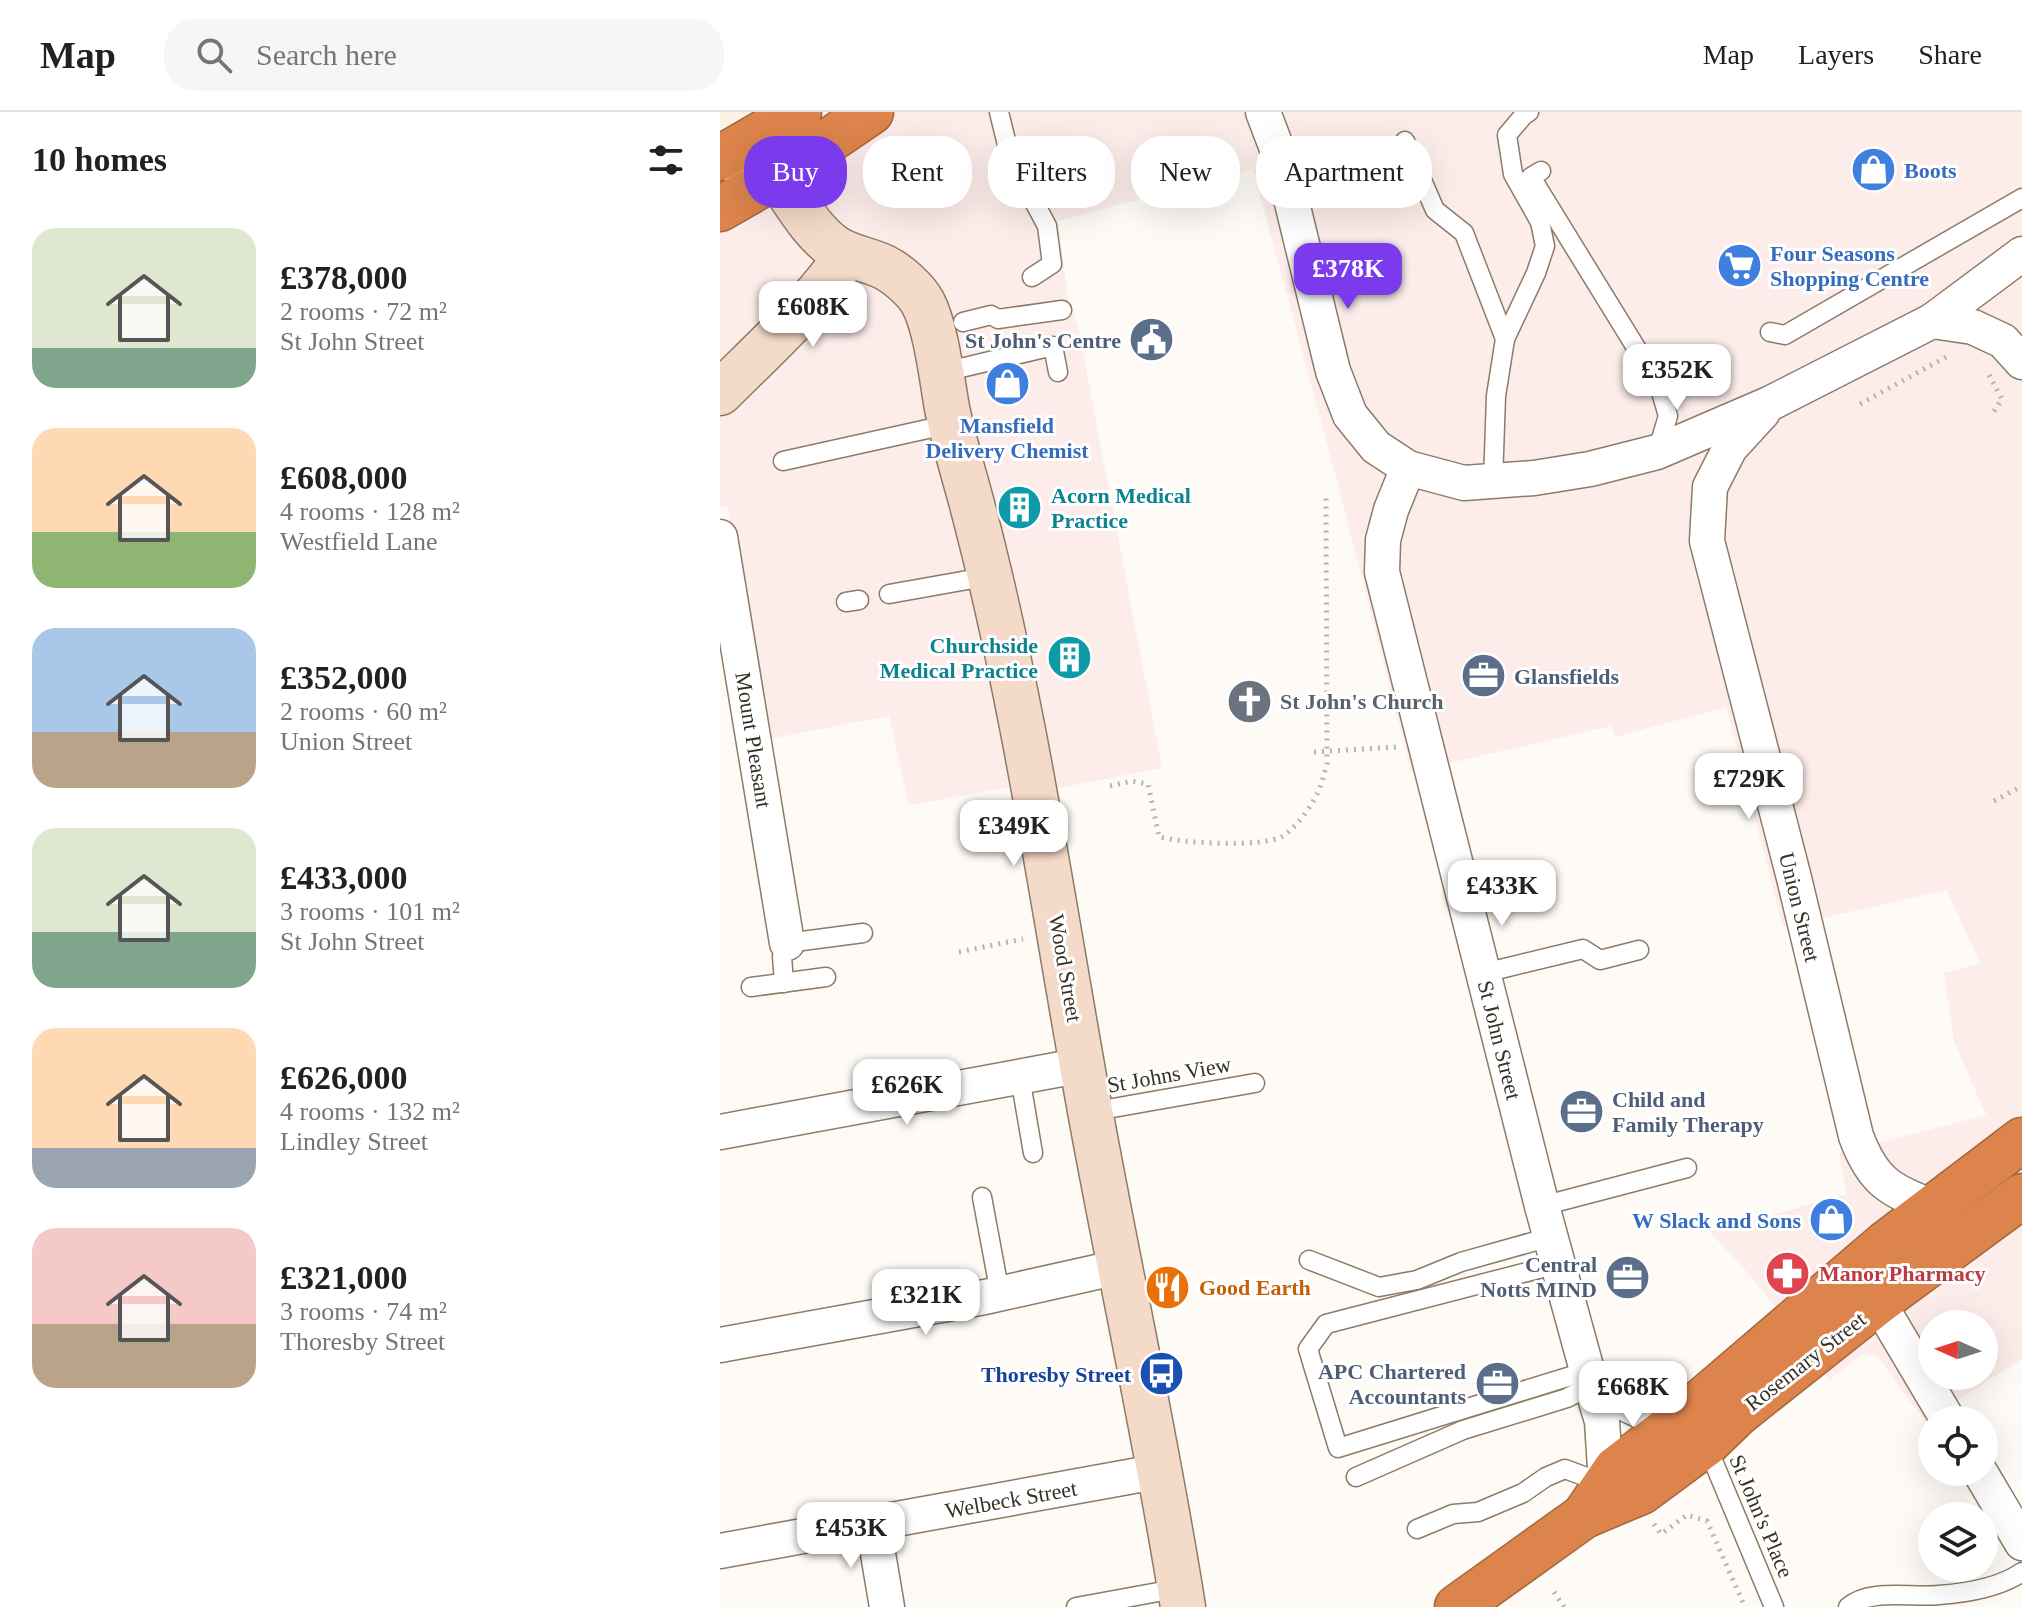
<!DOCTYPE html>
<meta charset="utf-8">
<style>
body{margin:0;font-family:"Times New Roman",serif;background:#f6f6f6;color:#202124;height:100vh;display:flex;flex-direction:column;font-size:30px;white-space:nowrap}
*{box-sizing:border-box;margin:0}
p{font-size:26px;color:#757577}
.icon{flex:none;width:44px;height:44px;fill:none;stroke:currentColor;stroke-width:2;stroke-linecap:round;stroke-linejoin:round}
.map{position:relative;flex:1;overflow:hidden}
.side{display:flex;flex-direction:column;background:#fff;width:720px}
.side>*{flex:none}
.hud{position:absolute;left:24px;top:24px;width:760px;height:72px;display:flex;gap:16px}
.needle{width:52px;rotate:273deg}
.controls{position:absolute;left:1198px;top:1198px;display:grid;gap:16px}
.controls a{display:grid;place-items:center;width:80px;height:80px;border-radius:50%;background:#fff;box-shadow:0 8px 32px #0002;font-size:40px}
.price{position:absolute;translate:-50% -68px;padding:0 18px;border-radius:16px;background:#fff;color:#222;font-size:26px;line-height:52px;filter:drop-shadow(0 2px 4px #0008)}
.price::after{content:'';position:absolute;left:50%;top:48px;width:24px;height:18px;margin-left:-12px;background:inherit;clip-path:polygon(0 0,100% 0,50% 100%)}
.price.on{background:#7c3aed;color:#fff}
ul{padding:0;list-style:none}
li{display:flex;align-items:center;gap:24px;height:200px;padding:0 32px}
li span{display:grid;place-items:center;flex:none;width:224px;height:160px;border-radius:24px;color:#555}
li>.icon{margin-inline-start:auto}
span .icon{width:96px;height:96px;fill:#fffc;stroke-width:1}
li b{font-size:34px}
h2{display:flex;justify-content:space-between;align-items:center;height:96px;padding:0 32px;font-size:34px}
.pill{padding:0 28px;border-radius:32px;background:#fff;box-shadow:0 8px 32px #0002;font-size:28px;line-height:72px}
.pill.on{background:#7c3aed;color:#fff}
header{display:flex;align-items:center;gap:48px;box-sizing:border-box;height:112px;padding:0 40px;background:#fff;border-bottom:2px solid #e0e0e0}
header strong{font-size:38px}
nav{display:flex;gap:44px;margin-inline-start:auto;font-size:28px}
.search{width:560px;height:72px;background:#f6f6f6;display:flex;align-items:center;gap:20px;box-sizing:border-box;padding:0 28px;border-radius:32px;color:#757577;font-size:30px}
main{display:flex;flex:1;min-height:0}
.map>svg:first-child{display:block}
.commercial{fill:#fdedea;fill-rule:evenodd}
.built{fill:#fbf1e5}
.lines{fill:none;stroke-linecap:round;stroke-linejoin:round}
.lane-casing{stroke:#8d7b65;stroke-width:21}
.street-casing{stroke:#8d7b65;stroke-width:37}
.secondary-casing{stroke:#8d7b65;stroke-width:47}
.highway-casing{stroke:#a2673e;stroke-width:47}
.path{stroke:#b8b3ac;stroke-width:5;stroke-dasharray:2 6;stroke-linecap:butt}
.lane{stroke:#fff;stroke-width:18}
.street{stroke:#fff;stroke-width:34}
.secondary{stroke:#f4dac9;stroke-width:44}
.highway{stroke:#dc844b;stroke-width:44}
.labels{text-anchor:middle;stroke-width:6;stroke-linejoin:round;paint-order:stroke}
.shop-label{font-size:22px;font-weight:bold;fill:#366cbe;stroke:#fff;text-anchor:start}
.service-label{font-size:22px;font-weight:bold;fill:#4e5e75;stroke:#fff;text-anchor:end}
.culture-label{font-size:22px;font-weight:bold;fill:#0d838f;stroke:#fff;text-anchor:start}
.worship-label{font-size:22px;font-weight:bold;fill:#5b616d;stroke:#fff;text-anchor:start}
.street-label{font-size:22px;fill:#373026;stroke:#fff}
.health-label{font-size:22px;font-weight:bold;fill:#be3a42;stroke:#fff;text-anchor:start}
.food-label{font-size:22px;font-weight:bold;fill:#c56008;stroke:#fff;text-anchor:start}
.transit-label{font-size:22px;font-weight:bold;fill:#164399;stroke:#fff;text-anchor:end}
</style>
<header>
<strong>Map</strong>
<div class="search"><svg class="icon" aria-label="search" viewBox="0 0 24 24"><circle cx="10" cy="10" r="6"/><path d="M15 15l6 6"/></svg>Search here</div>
<nav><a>Map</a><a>Layers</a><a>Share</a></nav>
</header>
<main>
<section class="side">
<h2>10 homes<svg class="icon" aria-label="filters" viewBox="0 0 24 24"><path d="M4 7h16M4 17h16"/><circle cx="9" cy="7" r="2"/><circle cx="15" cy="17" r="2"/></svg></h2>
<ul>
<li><span style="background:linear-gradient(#dfe7d0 75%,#7fa58c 0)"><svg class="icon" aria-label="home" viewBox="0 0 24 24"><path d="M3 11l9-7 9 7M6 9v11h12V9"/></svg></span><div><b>£378,000</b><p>2 rooms · 72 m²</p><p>St John Street</p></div></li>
<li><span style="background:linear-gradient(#ffd9b3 65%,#8fb573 0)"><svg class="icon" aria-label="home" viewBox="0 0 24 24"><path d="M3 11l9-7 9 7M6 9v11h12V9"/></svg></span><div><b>£608,000</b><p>4 rooms · 128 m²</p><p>Westfield Lane</p></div></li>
<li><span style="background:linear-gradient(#a9c7e8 65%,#b9a48a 0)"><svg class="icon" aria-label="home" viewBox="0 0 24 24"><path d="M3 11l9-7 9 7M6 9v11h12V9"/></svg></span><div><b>£352,000</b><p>2 rooms · 60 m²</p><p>Union Street</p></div></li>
<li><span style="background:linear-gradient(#dfe7d0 65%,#7fa58c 0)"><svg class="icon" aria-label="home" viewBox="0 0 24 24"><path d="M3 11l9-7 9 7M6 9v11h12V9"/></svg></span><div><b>£433,000</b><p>3 rooms · 101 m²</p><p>St John Street</p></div></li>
<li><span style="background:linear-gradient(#ffd9b3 75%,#9aa5b1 0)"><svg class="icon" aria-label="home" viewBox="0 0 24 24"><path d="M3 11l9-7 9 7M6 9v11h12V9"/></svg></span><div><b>£626,000</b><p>4 rooms · 132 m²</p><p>Lindley Street</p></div></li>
<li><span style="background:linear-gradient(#f6c9c9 60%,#b9a48a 0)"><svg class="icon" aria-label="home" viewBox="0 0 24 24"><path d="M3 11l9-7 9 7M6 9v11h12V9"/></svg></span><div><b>£321,000</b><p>3 rooms · 74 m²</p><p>Thoresby Street</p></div></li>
</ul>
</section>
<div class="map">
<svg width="1302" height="1495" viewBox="0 0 1302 1495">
<rect width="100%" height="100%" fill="#fefaf5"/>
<path class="commercial" d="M176 0H1302V1247L1205 1309 1157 1244 1141 1243 1109 1268 1054 1193 1025 1158 990 1120 1127 1082 1119 1041 1266 1003 1234 929 1224 861 1260 852 1227 778 1063 815 1006 595 895 625 891 614 691 660 623 391 533 57 338 109 348 186 358 215 442 656 334 677 332 668 189 693 169 604 49 627 7 394 0 395V120L86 71ZM1212 1212H1264V1264H1212Z"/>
<path class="built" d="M0 0H32L0 17Z"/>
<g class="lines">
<defs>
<g id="lane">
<path d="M279 0 290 45 327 114 332 152 312 165"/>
<path d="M685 29 715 98 744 121 785 227"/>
<path d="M821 59 811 65 939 273 948 304 937 340"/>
<path d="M243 210 271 203 278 207 342 198"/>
<path d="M1050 220 1065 223 1302 86"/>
<path d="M220 261 333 234 338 260"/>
<path d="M63 349 230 312"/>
<path d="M773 370 776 284 785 227 816 161 825 134 820 110 793 62 787 23 804 3 809 0"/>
<path d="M169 482 270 464"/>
<path d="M126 490 139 488"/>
<path d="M764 861 863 837 880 848 919 838"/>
<path d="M64 871 62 844 67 831 143 821"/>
<path d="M31 875 106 865"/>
<path d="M300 965 313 1041"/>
<path d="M370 1000 535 971"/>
<path d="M262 1085 280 1182"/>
<path d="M822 1094 967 1056"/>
<path d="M589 1148 659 1175 697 1168 741 1150 830 1125"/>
<path d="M838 1152 606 1212 588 1237 618 1336 867 1259"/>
<path d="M986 1332 1054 1495"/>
<path d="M636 1365 743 1318 847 1286 871 1273"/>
<path d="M697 1417 733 1402 758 1400 803 1381 826 1365 845 1357 885 1372"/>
<path d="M356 1495 460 1476"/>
<path d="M1128 1495C1150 1476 1191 1486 1219 1483 1246 1481 1279 1476 1302 1460"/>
</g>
<g id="street">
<path d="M543 0 562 50 613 259 630 303 656 335 688 356 744 371 814 366 870 357 937 340 1051 291 1212 209 1302 142"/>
<path d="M1212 209 1253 215 1283 229 1302 250"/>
<path d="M1043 300 1010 336 990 375 987 429 1074 766 1136 1024C1153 1070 1169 1077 1212 1095"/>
<path d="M688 356 671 398 663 428 662 460 822 1094 871 1273 882 1309 886 1372"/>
<path d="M0 425 67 831"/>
<path d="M0 1020 363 953"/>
<path d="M1158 1190 1228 1308"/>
<path d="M0 1233 265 1185 399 1155"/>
<path d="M871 1273C904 1291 935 1312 974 1309"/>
<path d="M1260 1360 1302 1431"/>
<path d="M153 1412 167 1495"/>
<path d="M0 1439 441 1359"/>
</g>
<g id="secondary">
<path d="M23 55 57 64C74 87 90 118 114 135 130 146 148 147 164 155 178 162 196 178 203 191 216 215 222 268 227 296 233 326 242 356 250 385 305 590 333 796 371 1004 401 1168 437 1330 463 1495"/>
<path d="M0 281C44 237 91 195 127 143"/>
</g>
<g id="highway">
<path d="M0 46 79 0"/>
<path d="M0 97 57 64 151 0"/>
<path d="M864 1404 896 1357 957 1310 1165 1132 1302 1028"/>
<path d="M737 1495 864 1404 921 1380 986 1332 1017 1302 1158 1190 1302 1084"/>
</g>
</defs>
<use href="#lane" class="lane-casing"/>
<use href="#street" class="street-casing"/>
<use href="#secondary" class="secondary-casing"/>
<use href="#highway" class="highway-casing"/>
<g class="path">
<path d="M1269 263 1282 287 1271 304"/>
<path d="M1140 292 1228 244"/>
<path d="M594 640 677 635"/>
<path d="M390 674 412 669 428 672 439 725C463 731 542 736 563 724 577 715 595 690 600 675 603 667 605 659 607 651L606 382"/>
<path d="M1274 689 1302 674"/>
<path d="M239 840 303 827"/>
<path d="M934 1412 941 1422 967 1403 987 1409 1025 1495"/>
<path d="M834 1480 844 1495"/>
</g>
<use href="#lane" class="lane"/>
<use href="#street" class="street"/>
<use href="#secondary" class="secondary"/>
<use href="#highway" class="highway"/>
</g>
<defs>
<symbol id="shop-disc" viewBox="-11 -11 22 22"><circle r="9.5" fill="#3f7fe0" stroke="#fff"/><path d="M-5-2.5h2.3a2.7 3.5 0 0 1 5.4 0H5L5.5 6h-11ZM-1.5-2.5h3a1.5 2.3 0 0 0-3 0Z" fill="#fff"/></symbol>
<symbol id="supermarket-disc" viewBox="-11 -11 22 22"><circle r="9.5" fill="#3f7fe0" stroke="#fff"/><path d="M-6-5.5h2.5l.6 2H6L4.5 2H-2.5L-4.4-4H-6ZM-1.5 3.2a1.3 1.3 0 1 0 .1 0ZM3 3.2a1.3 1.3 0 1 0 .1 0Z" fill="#fff"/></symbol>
<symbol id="civic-disc" viewBox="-11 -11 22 22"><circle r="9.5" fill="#5c6f8a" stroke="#fff"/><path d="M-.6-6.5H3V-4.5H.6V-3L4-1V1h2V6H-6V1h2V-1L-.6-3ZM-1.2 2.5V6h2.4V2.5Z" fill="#fff"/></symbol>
<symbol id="building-disc" viewBox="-11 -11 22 22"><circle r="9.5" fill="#0f9aa8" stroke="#fff"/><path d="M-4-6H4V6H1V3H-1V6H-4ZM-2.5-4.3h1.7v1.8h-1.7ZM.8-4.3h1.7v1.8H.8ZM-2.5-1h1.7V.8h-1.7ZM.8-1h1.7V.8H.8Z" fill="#fff"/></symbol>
<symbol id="office-disc" viewBox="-11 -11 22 22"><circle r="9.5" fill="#5c6f8a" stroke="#fff"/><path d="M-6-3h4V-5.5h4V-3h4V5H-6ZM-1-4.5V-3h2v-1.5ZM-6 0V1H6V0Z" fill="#fff"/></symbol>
<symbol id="church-disc" viewBox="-11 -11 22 22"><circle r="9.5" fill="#6b7280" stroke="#fff"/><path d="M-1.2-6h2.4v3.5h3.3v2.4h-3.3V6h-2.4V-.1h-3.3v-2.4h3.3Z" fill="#fff"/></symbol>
<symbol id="pharmacy-disc" viewBox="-11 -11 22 22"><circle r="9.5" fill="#e0444e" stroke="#fff"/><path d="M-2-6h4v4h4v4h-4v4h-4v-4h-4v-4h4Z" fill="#fff"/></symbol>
<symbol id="restaurant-disc" viewBox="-11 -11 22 22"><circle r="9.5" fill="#e8710a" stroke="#fff"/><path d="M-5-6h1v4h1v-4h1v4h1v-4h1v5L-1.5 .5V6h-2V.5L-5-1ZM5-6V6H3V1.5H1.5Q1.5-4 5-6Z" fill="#fff"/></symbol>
<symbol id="bus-disc" viewBox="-11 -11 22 22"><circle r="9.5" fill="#1a4fb4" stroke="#fff"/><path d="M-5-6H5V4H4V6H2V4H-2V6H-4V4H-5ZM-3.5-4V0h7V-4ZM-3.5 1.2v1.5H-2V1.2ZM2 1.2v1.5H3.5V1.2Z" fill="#fff"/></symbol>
</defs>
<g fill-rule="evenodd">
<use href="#shop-disc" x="1128" y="32" width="51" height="51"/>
<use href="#supermarket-disc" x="994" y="128" width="51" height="51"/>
<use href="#civic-disc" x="406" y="202" width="51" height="51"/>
<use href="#shop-disc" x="262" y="246" width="51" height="51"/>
<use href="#building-disc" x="274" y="370" width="51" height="51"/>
<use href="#building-disc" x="324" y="520" width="51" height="51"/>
<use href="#office-disc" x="738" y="538" width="51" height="51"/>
<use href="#church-disc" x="504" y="564" width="51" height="51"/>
<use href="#office-disc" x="836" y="974" width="51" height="51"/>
<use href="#shop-disc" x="1086" y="1082" width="51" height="51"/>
<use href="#pharmacy-disc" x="1042" y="1136" width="51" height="51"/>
<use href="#office-disc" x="882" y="1140" width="51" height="51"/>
<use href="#restaurant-disc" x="422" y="1150" width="51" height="51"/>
<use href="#bus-disc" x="416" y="1236" width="51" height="51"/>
<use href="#office-disc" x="752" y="1246" width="51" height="51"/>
</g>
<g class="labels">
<g class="shop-label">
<text x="1184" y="66">Boots</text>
<text x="1050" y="149">Four Seasons<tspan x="1050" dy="25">Shopping Centre</tspan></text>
<text x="287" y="321" text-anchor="middle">Mansfield<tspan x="287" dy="25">Delivery Chemist</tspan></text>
<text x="1081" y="1116" text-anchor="end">W Slack and Sons</text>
</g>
<g class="service-label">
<text x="401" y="236">St John's Centre</text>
<text x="794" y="572" text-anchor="start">Glansfields</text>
<text x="892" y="995" text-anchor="start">Child and<tspan x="892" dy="25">Family Therapy</tspan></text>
<text x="877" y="1160">Central<tspan x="877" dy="25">Notts MIND</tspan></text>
<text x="746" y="1267">APC Chartered<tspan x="746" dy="25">Accountants</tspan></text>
</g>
<g class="culture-label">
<text x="331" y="391">Acorn Medical<tspan x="331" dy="25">Practice</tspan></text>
<text x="318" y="541" text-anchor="end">Churchside<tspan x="318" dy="25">Medical Practice</tspan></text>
</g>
<g class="worship-label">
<text x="560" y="597">St John's Church</text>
</g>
<g class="street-label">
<text transform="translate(34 628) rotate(81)" y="8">Mount Pleasant</text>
<text transform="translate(1080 795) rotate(76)" y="8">Union Street</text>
<text transform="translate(346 856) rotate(80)" y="8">Wood Street</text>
<text transform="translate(780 928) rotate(76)" y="8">St John Street</text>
<text transform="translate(449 962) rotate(-10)" y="8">St Johns View</text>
<text transform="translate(1085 1249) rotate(-38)" y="8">Rosemary Street</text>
<text transform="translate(291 1387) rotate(-10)" y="8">Welbeck Street</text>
<text transform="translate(1042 1404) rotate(67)" y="8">St John's Place</text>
</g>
<g class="health-label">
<text x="1099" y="1169">Manor Pharmacy</text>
</g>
<g class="food-label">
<text x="479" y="1183">Good Earth</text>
</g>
<g class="transit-label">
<text x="411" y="1270">Thoresby Street</text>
</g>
</g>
</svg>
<div class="controls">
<a><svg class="needle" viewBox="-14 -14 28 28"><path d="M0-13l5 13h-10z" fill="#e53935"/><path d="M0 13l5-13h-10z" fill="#757577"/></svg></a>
<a><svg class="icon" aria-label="locate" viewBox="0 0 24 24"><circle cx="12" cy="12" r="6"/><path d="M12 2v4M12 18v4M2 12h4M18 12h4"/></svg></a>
<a><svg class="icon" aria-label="layers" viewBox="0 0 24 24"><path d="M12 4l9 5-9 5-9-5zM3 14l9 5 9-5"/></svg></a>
</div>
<b class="price on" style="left:628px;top:199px">£378K</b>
<b class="price" style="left:93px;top:237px">£608K</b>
<b class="price" style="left:957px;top:300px">£352K</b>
<b class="price" style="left:1029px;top:709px">£729K</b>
<b class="price" style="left:294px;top:756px">£349K</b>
<b class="price" style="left:782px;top:816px">£433K</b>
<b class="price" style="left:187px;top:1015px">£626K</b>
<b class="price" style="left:206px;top:1225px">£321K</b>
<b class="price" style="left:913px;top:1317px">£668K</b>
<b class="price" style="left:131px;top:1458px">£453K</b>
<div class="hud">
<a class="pill on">Buy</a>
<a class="pill">Rent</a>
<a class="pill">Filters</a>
<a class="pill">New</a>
<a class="pill">Apartment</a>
</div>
</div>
</main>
